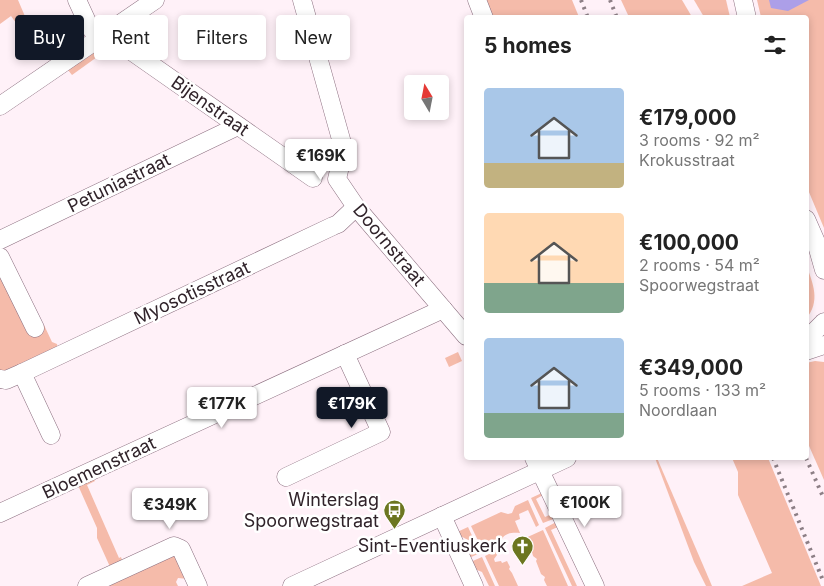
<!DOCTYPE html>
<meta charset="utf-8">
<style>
body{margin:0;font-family:Inter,sans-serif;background:#f6f6f6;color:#222;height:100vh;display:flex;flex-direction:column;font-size:19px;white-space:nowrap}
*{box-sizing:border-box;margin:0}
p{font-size:16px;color:#767676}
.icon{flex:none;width:28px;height:28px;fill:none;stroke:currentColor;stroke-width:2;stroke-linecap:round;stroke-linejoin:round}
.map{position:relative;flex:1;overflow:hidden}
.panel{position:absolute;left:464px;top:15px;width:345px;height:445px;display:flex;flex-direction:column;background:#fff;border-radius:5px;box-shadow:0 2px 8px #0003}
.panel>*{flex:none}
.banner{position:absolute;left:15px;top:15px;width:374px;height:45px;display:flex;gap:10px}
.needle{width:32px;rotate:350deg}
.buttons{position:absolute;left:404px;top:75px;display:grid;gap:10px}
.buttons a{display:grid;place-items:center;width:45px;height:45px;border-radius:5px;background:#fff;box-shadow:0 2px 8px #0003;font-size:25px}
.price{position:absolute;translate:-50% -42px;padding:0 11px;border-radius:5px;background:#fff;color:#222;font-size:16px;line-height:32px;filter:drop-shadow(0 1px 2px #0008)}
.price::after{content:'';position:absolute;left:50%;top:30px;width:15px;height:11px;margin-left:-8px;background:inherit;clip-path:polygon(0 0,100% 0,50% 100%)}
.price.current{background:#111827;color:#fff}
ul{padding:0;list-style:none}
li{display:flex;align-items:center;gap:15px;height:125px;padding:0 20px}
li span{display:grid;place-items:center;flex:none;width:140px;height:100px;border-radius:5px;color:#555}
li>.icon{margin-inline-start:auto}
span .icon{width:60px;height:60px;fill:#fffc;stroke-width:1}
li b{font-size:21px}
h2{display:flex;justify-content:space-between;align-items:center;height:60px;padding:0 20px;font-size:21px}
.pill{padding:0 18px;border-radius:5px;background:#fff;box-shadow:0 2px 8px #0003;font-size:18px;line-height:45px}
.pill.current{background:#111827;color:#fff}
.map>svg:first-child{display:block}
.green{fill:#f5bbaa}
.water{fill:#ac9fe8}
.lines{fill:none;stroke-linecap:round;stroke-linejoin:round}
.minor-casing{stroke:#8b6e7f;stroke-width:19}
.minor{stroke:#fff;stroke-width:18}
.rail{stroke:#8d7f86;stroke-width:4;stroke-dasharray:2.5 5;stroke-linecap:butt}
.labels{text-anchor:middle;stroke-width:5;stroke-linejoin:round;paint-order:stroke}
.street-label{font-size:18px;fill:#30232a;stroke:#fff}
.poi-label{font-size:18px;fill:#30232a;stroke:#fff;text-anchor:end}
</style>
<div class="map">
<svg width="824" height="586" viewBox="0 0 824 586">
<rect width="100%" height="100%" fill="#fff1f8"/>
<g class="green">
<path d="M0 0H18L27 21 19 27 11 16 0 24Z"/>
<path d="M485 0H572L579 17H493Z"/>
<path d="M621 0H682L692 17H629Z"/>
<path d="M694 0H726L730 17H704Z"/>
<path d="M757 0H824V228L806 185V18L761 17Z"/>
<path d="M103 47 112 49 111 52H104L72 75 68 70Z"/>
<path d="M806 264C813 284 821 301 806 319Z"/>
<path d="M0 269 30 331 44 325 52 342 57 344 58 350 0 373Z"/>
<path d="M458 352 462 361 449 367 445 358Z"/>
<path d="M815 361 824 362V480L806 439V363Z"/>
<path d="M655 458H657L712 586H706L694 562Z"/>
<path d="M732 458H768L821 586H742L772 573 738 495V472Z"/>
<path d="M92 475 95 481 87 485 119 558 121 557 123 563 111 569 97 538V528L77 483Z"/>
<path d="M544 492 545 494 536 499 545 517 554 513 556 518 543 523 531 498Z"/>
<path d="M528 500 539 525 536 527 528 510 519 514 520 519 515 521 520 533C512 532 502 533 501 543L483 551 471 526 501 512 508 514 512 513 515 506Z"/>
<path d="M558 521 560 526 551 530 577 586H572L545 528Z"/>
<path d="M468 527 480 553 467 559 463 551 471 554 473 550 468 540 455 533Z"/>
<path d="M543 530 568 586H547L544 580 545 577 541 574 536 561 537 559 533 556 530 544 526 542 523 543 521 540Z"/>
<path d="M495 551 497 555 494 559 495 562 501 561 502 563 507 561 510 567 509 569 512 573 518 586H499L485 556Z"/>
<path d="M170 553 177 558 188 579 178 578 176 582 178 586H97Z"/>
<path d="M482 557 495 586H489L482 572 470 567 468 563Z"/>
</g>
<path class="water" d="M769 0H809L788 11 771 8Z"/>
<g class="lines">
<defs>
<g id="minor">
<path d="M77 0 89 26 99 39"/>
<path d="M302 0 344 150 337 179 356 207 466 336"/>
<path d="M477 0 484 18"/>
<path d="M743 0 747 18"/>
<path d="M107 34 313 178"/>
<path d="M0 106 155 0"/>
<path d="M806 219 816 242 824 270"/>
<path d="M0 240 238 126"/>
<path d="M0 257 35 328"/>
<path d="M806 340 824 322"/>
<path d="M806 351 824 345"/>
<path d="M22 373 51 435"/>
<path d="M0 379 6 380 22 373 333 226 338 224 356 207"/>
<path d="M534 458 595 586"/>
<path d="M286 477 381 432 345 354"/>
<path d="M0 513 443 309"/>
<path d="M442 516 474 586"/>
<path d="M87 586 174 546 181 549 198 586"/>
<path d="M292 586 567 458"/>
</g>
</defs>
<use href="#minor" class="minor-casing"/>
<use href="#minor" class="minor"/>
<g class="rail">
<path d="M581 0 588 18"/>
<path d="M610 0 617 18"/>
<path d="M773 458 824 583"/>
<path d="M806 458 824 499"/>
</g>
</g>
<defs>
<symbol id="bus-pin" viewBox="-11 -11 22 30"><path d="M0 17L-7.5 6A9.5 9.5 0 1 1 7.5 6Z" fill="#6c7620" stroke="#fff"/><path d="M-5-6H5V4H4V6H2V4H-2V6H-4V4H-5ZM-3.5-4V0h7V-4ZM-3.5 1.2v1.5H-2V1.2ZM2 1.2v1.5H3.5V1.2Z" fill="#fff"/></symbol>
<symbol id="church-pin" viewBox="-11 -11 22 30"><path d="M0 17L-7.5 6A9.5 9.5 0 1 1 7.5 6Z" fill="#6c7620" stroke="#fff"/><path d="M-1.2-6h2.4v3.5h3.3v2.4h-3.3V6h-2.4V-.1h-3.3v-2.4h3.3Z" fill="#fff"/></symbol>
</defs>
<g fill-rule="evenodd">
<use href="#bus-pin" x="382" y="498" width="25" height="34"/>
<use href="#church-pin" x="510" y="534" width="25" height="34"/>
</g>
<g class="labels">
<g class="street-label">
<text transform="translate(210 106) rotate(35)" y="6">Bijenstraat</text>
<text transform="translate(119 183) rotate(-26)" y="6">Petuniastraat</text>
<text transform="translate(389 245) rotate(50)" y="6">Doornstraat</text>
<text transform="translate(192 293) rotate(-25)" y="6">Myosotisstraat</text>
<text transform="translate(99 468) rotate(-25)" y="6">Bloemenstraat</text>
</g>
<g class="poi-label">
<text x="379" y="506">Winterslag<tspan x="379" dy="21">Spoorwegstraat</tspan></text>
<text x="507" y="552">Sint-Eventiuskerk</text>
</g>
</g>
</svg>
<div class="buttons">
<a><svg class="needle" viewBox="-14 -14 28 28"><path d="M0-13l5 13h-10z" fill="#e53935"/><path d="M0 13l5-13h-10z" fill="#767676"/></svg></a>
</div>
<b class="price" style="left:321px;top:181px">€169K</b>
<b class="price" style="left:222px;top:429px">€177K</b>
<b class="price current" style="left:352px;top:429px">€179K</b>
<b class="price" style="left:585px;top:528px">€100K</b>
<b class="price" style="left:170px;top:530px">€349K</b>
<div class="banner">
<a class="pill current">Buy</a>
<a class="pill">Rent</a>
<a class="pill">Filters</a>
<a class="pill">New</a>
</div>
<section class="panel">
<h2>5 homes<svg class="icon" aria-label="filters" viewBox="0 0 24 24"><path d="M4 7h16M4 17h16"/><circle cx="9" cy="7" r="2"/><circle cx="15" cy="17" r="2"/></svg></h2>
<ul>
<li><span style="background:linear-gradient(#a9c7e8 75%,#c2b280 0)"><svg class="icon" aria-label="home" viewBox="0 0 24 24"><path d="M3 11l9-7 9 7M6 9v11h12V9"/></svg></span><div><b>€179,000</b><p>3 rooms · 92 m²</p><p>Krokusstraat</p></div></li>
<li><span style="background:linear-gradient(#ffd9b3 70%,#7fa58c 0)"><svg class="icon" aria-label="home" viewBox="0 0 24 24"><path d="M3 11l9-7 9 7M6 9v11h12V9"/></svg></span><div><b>€100,000</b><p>2 rooms · 54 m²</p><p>Spoorwegstraat</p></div></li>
<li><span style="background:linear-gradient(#a9c7e8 75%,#7fa58c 0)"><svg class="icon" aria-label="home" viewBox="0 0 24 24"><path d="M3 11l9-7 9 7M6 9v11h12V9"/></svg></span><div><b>€349,000</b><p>5 rooms · 133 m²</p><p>Noordlaan</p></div></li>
</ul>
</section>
</div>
